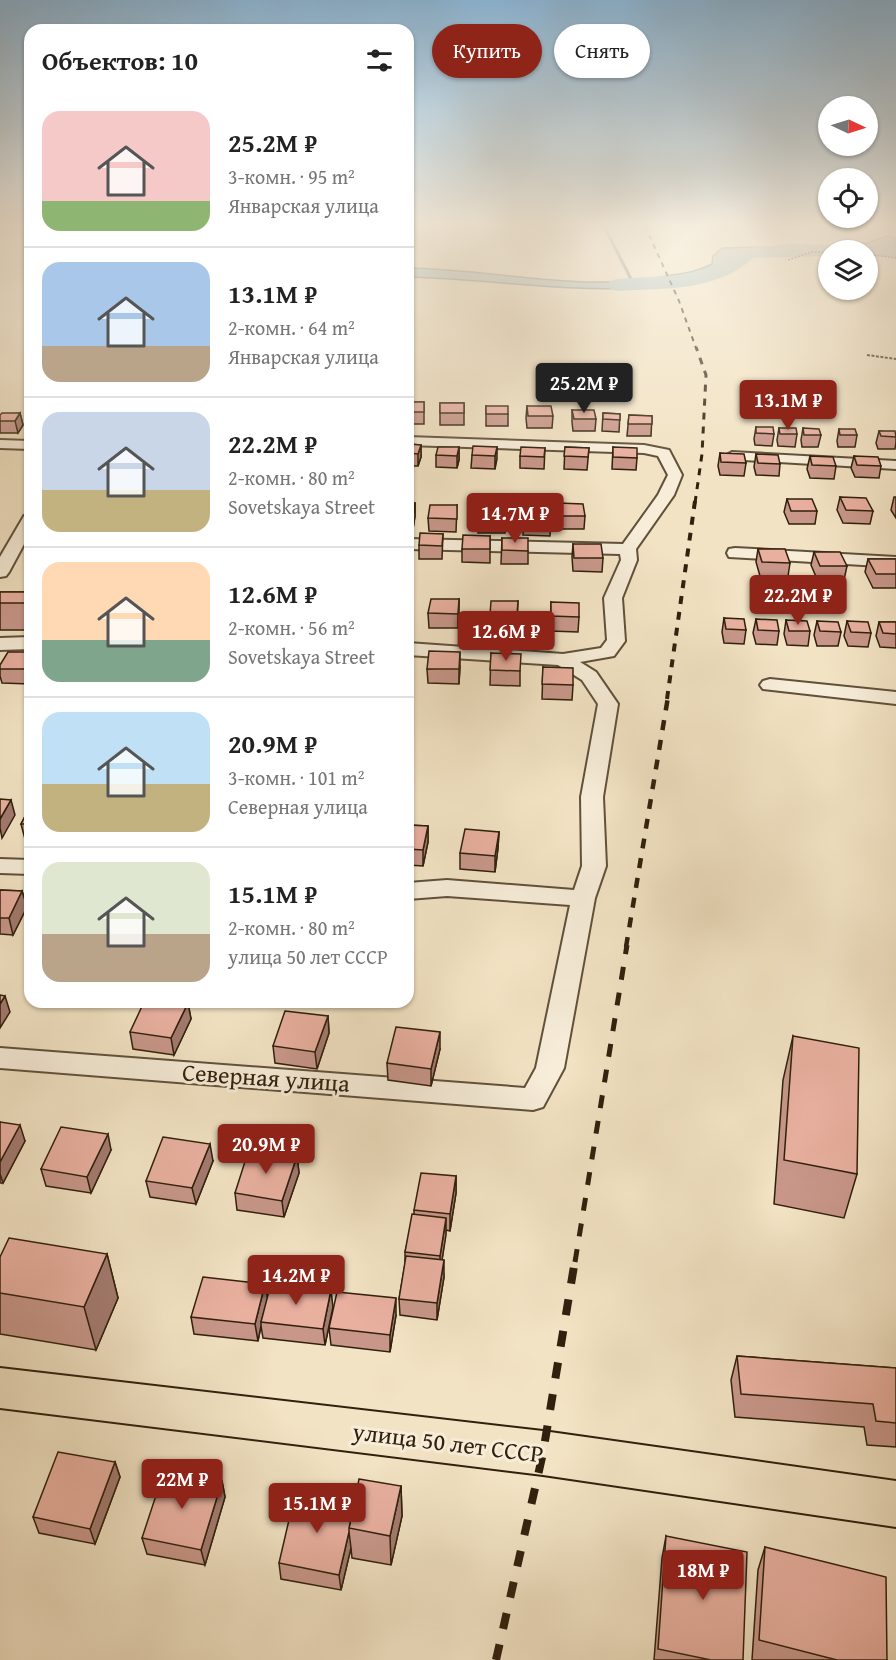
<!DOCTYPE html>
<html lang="ru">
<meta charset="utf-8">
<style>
body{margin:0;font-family:"Gentium Book Plus",serif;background:#f6f6f6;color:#222;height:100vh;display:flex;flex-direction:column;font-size:22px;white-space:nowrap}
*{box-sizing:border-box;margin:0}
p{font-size:20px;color:#767676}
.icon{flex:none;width:33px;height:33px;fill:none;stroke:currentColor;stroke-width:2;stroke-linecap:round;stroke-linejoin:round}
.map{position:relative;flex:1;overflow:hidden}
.details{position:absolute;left:24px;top:24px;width:390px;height:984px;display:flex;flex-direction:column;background:#fff;border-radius:18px;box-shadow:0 2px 4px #0004}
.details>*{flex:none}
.hud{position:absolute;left:432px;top:24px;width:374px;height:54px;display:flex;gap:12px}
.needle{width:39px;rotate:94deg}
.buttons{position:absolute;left:818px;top:96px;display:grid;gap:12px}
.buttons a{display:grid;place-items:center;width:60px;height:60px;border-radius:50%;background:#fff;box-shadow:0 2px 4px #0004;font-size:30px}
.price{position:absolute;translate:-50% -51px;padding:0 14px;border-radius:6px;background:#8f2418;color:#fff;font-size:20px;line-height:39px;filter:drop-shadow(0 2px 3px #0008)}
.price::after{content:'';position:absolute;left:50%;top:36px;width:18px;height:14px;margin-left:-9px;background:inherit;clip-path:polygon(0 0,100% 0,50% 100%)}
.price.selected{background:#222;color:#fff}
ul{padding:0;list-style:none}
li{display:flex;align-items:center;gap:18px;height:150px;padding:0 18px}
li+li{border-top:2px solid #e0e0e0}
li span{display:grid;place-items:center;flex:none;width:168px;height:120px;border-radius:18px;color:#555}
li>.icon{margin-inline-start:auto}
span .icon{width:72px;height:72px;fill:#fffc;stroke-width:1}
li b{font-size:26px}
h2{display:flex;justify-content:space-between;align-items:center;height:72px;padding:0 18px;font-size:26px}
.chip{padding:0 21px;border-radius:27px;background:#fff;box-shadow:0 2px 4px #0004;font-size:21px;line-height:54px}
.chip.selected{background:#8f2418;color:#fff}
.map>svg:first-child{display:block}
.water{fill:#a0bbbf;stroke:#737d78;stroke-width:1.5}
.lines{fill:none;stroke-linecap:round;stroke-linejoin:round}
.stream{stroke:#737d78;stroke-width:3}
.river{fill:#a0bbbf;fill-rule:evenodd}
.minor-casing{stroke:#60513b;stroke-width:4}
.major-casing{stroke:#30200d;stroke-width:4}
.path-far1{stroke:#30200d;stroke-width:1.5;stroke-dasharray:2 1.5;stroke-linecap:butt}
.path{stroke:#30200d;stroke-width:2;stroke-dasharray:3 1.5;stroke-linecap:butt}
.minor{fill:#f7edd9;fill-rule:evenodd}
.major{fill:#f2e3c4;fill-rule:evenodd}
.rail-far5{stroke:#30200d;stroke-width:2;stroke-dasharray:5 5;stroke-linecap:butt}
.rail-far4{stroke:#30200d;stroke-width:3;stroke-dasharray:7 7;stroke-linecap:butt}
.rail-far3{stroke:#30200d;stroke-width:4;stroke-dasharray:8 8;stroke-linecap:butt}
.rail-far2{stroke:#30200d;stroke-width:4.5;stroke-dasharray:10 10;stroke-linecap:butt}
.rail-far1{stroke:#30200d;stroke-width:5;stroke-dasharray:13 13;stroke-linecap:butt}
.rail{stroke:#30200d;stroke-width:8;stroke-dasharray:16 16;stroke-linecap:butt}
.wall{fill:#c8978a;stroke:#30200d;stroke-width:1.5}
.shaded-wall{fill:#a37b70;stroke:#30200d;stroke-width:1.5}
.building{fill:#e9b0a0;stroke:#30200d;stroke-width:1.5}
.labels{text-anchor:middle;stroke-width:6;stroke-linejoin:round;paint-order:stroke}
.near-street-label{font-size:24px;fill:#30200d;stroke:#f7edd9}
</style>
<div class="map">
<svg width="896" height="1660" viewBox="0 0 896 1660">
<rect width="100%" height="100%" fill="#f2e3c4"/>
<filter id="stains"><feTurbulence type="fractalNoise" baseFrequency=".00333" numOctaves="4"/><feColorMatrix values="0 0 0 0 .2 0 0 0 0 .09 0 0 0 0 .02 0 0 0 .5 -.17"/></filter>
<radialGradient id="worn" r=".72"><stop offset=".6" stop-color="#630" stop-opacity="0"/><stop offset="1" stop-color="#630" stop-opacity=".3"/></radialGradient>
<path class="water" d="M887 236 896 238V252L890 246 869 251 773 252 733 261 721 275C694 278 667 286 639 288 562 292 485 279 408 277V268C496 269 585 294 672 275 686 273 699 271 712 264L713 256 722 248 861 245Z"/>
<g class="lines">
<path class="stream" d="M604 226 634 285"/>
<path class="river" d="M788 244 896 245V257L867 256V250H828V256L753 258C716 292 665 288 617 291L610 289 607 285 610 281 617 279 695 274 725 263 741 249Z"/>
<defs>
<g id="minor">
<path d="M408 437 644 445 669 450 682 475 674 495 636 549 637 560 622 598 625 641 614 656 580 662 596 672 618 704 603 797 606 866 595 898 564 1068 543 1107 533 1110 0 1068V1048L525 1088 536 1068 570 905 447 896 408 899V883L447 880 574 890 582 866 581 797 598 704 582 680 558 665 408 655V643L563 654 601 648 607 640 604 598 621 560 620 554 408 549V539L623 544 658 495 668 475 658 456 644 453 408 445Z"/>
<path d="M0 440 30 441V449L0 448Z"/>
<path d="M732 452 896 461V469L727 459 725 456Z"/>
<path d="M30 514V533L9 572 6 576 0 577V557L24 516Z"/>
<path d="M735 548 896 557V567L729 557 727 553 729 549Z"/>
<path d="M30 637V649L0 650V638Z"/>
<path d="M770 679 896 692V704L763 689 760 685 763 681Z"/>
<path d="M0 859 30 860V874L0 873Z"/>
</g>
<path id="major" d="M0 1368 543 1431 896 1481V1527L543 1475 0 1408Z"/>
</defs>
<use href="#minor" class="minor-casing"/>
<use href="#major" class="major-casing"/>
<g class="path-far1">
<path d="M867 254 896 258"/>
<path d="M788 260 812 252H828"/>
</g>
<path class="path" d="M867 355 896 359"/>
<use href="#minor" class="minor"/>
<use href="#major" class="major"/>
<path class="rail-far5" d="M645 226 679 301 696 348"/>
<path class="rail-far4" d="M695 503 702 454 706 375 696 347"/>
<path class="rail-far3" d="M667 699 695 501"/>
<path class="rail-far2" d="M626 947 668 697"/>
<path class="rail-far1" d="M575 1262 627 945"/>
<path class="rail" d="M496 1660 543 1453 575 1260"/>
</g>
<g class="wall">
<rect x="408" y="402" width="16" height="22"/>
<rect x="440" y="403" width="24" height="22"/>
<path d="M486 406 508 414V426H486Z"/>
<path d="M527 406 553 416 552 428H527L526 418Z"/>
<path d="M572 410 596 419 595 431H573L572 422Z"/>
<path d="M20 413 23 425 18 433H0V415Z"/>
<path d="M603 413 620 414 619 432 602 431Z"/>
<path d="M629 415 652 416 651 436H627Z"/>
<path d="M756 427 774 434 772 446 755 445 754 439Z"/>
<path d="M779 428 797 434 795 447 778 446 777 440Z"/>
<path d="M803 428 821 435 818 447H802L801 440Z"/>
<path d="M839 429 857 435 855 447H838L837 441Z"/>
<path d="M879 431 896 433V442L895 449H878L876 443Z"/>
<path d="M408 444 421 445V457L418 466H408Z"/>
<path d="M459 447V460L457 468 436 467V455Z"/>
<path d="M497 447 495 469 471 468 472 455Z"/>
<path d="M565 447 589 448 587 470 564 469Z"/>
<path d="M613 447 637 458 636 470 612 469Z"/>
<path d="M545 448 544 469 520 468V456Z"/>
<path d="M720 453 746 463 744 476 720 475 718 466Z"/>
<path d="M756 454 780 464 779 476 756 475 754 467Z"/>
<path d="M810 456 836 466 834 479 810 478 807 469Z"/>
<path d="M854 456 881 466 879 478 855 477 851 468Z"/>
<path d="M840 497 873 511 870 524 843 523 837 510Z"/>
<path d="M894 497H896V518L891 510Z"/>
<path d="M787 499 817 511 815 524H789L784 512Z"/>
<path d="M408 503H415V516L413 529H408Z"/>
<path d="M558 503 585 516 584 529H558Z"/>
<path d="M457 505 456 532 429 531 428 518Z"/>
<path d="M479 507H505V533H478Z"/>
<path d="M524 509 551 522 550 536 523 535Z"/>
<path d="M443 534 442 559H419V545Z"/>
<path d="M490 536V563L462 562V549Z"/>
<path d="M502 538 528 551V564H501Z"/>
<path d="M573 544 603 558 602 572 573 571 572 557Z"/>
<path d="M758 549 790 563 788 576H760L756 562Z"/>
<path d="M814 552 847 566 844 580 817 579 811 565Z"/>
<path d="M868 559H896V588H873L865 572Z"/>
<rect x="0" y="592" width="30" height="38"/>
<path d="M459 599 458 628H429L428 613Z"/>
<path d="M518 601 517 629H490V615Z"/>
<path d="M551 602 579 617 578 632 550 631Z"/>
<path d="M724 618 746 630 744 644 724 643 722 632Z"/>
<path d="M756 619 779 631 777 645 756 644 753 633Z"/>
<path d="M786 620 810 631 808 646 787 645 784 634Z"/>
<path d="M817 621 841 632 838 646H817L814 635Z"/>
<path d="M847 621 871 633 868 647 848 646 844 636Z"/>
<path d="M879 622H896V648L880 647 876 636Z"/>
<path d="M30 652V684L2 683 0 676V665Z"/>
<path d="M491 653 520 671V686L490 685Z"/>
<path d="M460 666 459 684 428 683 427 669Z"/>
<path d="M543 667 573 685 572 700 542 699Z"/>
<path d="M30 807V840L25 839 21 824Z"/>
<path d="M408 825 428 826V842L423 866 408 865Z"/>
<path d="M499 832 498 848 495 872 460 869V853Z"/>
<path d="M0 890 22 891 27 907 13 935 0 934Z"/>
<path d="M188 1003 191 1019 174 1055 133 1049 130 1032Z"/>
<path d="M328 1016 329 1033 317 1069 275 1063 273 1046Z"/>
<path d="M793 1036 857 1174 844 1218 774 1204 783 1080Z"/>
<path d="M440 1049 431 1086 388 1080 387 1063Z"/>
<path d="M0 1122 25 1141 3 1183H0Z"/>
<path d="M111 1150 91 1193 46 1186 41 1169Z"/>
<path d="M297 1156 299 1173 284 1217 237 1210 235 1193Z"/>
<path d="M213 1161 196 1204 150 1197 146 1181Z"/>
<path d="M456 1176V1193L450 1231 446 1230 442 1260 444 1277 437 1320 400 1315 399 1299 405 1264V1252L414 1214V1210Z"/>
<path d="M107 1254 118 1298 96 1350 0 1334V1257Z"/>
<path d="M265 1284 267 1296 333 1307 325 1345 263 1338 261 1326 258 1341 194 1334 191 1317Z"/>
<path d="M396 1315 390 1352 331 1345 329 1328Z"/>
<path d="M737 1356 896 1368V1447L867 1445 864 1427 735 1417 731 1380Z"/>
<path d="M115 1462 120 1477 95 1544 39 1533 33 1517Z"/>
<path d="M222 1481 225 1497 205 1565 147 1554 142 1538Z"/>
<path d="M401 1486 402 1516 391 1565 352 1558 351 1548 341 1590 281 1579 279 1563 354 1505Z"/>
<path d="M666 1536 743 1660H654L662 1558Z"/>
<path d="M765 1547 887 1660H752L758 1570Z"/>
</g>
<g class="shaded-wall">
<path d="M20 413 23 425 18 433 15 421Z"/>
<path d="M421 445V457L418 466V454Z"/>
<path d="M459 447V460L457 468V456Z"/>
<path d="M497 447V459L495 469V456Z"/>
<path d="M415 503V516L413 529V516Z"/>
<path d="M459 599V613L458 628V614Z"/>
<path d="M460 652V666L459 684V669Z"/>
<path d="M11 800 15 815 2 838 0 828V819Z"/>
<path d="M428 826V842L423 866V850Z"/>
<path d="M499 832 498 848 495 872V856Z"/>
<path d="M22 891 27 907 13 935 9 918Z"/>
<path d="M413 913V929L408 956V938Z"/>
<path d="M5 996 10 1012 0 1028V1004Z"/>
<path d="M188 1003 191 1019 174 1055 171 1038Z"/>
<path d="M328 1016 329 1033 317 1069 315 1052Z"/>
<path d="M440 1032V1049L431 1086V1069Z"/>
<path d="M20 1125 25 1141 3 1183 0 1174V1162Z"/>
<path d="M108 1134 111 1150 91 1193 87 1177Z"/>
<path d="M210 1144 213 1161 196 1204 192 1188Z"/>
<path d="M297 1156 299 1173 284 1217 282 1201Z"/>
<path d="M456 1176V1193L450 1231V1214Z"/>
<path d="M446 1218V1235L440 1273V1256Z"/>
<path d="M107 1254 118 1298 96 1350 84 1307Z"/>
<path d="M444 1260V1277L437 1320V1303Z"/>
<path d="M265 1284 268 1300 261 1322V1326L258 1341 255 1324Z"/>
<path d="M331 1290 333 1307 325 1345 323 1329Z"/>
<path d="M396 1298V1315L390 1352V1335Z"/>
<path d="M115 1462 120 1477 95 1544 90 1529Z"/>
<path d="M222 1481 225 1497 205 1565 201 1550Z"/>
<path d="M401 1486 402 1516 391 1565 390 1536Z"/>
<path d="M349 1532 351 1548 341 1590 339 1575Z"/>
</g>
<g class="building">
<rect x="408" y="402" width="16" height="10"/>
<rect x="440" y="403" width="24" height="10"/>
<rect x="486" y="406" width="22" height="8"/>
<path d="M527 406H551L553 416H528Z"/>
<path d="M572 410H594L596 419H574Z"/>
<path d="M2 413H20L15 421H0V415Z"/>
<path d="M603 413 620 414V420L603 419Z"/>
<path d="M629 415 652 416V424H628Z"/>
<path d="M756 427H773L774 434 756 433Z"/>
<path d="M779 428H796L797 434H780Z"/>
<path d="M803 428 819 429 821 435H804Z"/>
<path d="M839 429H855L857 435H840Z"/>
<path d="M879 431H895L896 437 881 436Z"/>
<path d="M408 444 421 445 418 454 408 453Z"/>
<path d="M473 446 497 447 495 456 472 455Z"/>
<path d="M438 447H459L457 456 436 455Z"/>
<path d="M521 447 545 448 544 457 520 456Z"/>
<path d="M565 447 589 448 588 457 564 456Z"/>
<path d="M613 447 637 448V458L613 457Z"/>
<path d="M720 453 744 454 746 463 721 462Z"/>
<path d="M756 454 778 455 780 464 758 463Z"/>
<path d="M810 456 833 457 836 466 812 465Z"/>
<path d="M854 456 878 457 881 466 857 465Z"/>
<path d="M840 497 866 498 873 511 846 510Z"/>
<path d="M787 499H812L817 511H791Z"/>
<path d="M408 503H415L413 516H408Z"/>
<path d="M558 503 583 504 585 516H558Z"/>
<path d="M430 505H457V519L428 518Z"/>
<path d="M479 507H505V520H478Z"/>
<path d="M524 509 550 510 551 522H524Z"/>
<path d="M420 533 443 534 442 546 419 545Z"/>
<path d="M463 535 490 536V549H462Z"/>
<path d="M502 538H528V551L502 550Z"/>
<path d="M573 544H601L603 558H574Z"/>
<path d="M758 549H785L790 563 762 562Z"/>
<path d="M814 552H840L847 566H820Z"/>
<path d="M868 559H896V574H876Z"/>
<rect x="0" y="592" width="30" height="11"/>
<path d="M431 599H459L458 614 428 613Z"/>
<path d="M491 601H518L517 615H490Z"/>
<path d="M551 602 579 603V617L551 616Z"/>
<path d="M724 618 744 619 746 630 726 629Z"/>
<path d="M756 619 777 620 779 631 758 630Z"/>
<path d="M786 620 807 621 810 631H789Z"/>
<path d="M817 621 838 622 841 632 820 631Z"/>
<path d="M847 621 868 622 871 633 851 632Z"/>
<path d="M879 622H896V634L883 633Z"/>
<path d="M429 651 460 652 459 669H427Z"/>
<path d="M8 652H30V667L29 669H0V665Z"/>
<path d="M491 653 521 654 520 671 490 670Z"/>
<path d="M543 667 573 668V685L542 684Z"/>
<path d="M0 799 11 800 0 819Z"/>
<path d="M30 807V824H21Z"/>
<path d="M408 825 428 826 423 850 408 849Z"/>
<path d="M465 829 499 832 495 856 460 853Z"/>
<path d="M0 890 22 891 9 918H0Z"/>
<path d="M408 913H413L408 938Z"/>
<path d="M0 995 5 996 0 1004Z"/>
<path d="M144 1002 188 1003 171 1038 130 1032Z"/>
<path d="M285 1011 328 1016 315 1052 273 1046Z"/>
<path d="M396 1027 440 1032 431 1069 387 1063Z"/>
<path d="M793 1036 859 1048 857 1174 784 1160Z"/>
<path d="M0 1122 20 1125 0 1162Z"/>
<path d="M61 1127 108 1134 87 1177 41 1169Z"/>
<path d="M163 1137 210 1144 192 1188 146 1181Z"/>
<path d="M249 1149 297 1156 282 1201 235 1193Z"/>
<path d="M421 1173 456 1176 450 1214 414 1210Z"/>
<path d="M412 1214 446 1218 440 1256 405 1252Z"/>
<path d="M9 1238 107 1254 84 1307 0 1293V1257Z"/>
<path d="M406 1256 444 1260 437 1303 399 1299Z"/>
<path d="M203 1277 265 1284 255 1324 191 1317Z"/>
<path d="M271 1283 331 1290 323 1329 261 1322Z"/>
<path d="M337 1292 396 1298 390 1335 329 1328Z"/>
<path d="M737 1356 896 1368V1423L876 1421 873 1404 741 1394Z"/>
<path d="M58 1452 115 1462 90 1529 33 1517Z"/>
<path d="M164 1471 222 1481 201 1550 142 1538Z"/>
<path d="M359 1479 401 1486 390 1536 349 1528Z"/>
<path d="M295 1494 354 1505 349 1528V1532L339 1575 279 1563Z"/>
<path d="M666 1536 747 1552 743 1660H711L658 1649Z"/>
<path d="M765 1547 886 1577 887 1660H837L759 1640Z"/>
</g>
<linearGradient id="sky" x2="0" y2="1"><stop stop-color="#8bb7d8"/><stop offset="0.49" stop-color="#f9f2e4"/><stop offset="1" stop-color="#f9f2e4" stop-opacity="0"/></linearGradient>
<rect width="896" height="458" fill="url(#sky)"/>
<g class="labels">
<g class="near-street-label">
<text transform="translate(266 1078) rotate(4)" y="8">Северная улица</text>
<text transform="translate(448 1443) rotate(7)" y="8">улица 50 лет СССР</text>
</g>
</g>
<rect width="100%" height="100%" filter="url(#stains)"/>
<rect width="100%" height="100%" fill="url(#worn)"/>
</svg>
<div class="buttons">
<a><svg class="needle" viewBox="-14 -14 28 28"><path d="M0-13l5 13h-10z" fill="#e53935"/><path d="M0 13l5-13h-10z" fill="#767676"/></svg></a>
<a><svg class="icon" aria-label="locate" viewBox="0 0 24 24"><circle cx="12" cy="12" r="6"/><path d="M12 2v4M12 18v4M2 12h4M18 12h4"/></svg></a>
<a><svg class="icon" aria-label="layers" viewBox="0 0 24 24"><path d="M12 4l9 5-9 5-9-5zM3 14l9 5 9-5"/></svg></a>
</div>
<b class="price selected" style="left:584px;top:414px">25.2M ₽</b>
<b class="price" style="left:788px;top:431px">13.1M ₽</b>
<b class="price" style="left:515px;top:544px">14.7M ₽</b>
<b class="price" style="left:798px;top:626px">22.2M ₽</b>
<b class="price" style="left:506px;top:662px">12.6M ₽</b>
<b class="price" style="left:266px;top:1175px">20.9M ₽</b>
<b class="price" style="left:296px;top:1306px">14.2M ₽</b>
<b class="price" style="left:182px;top:1510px">22M ₽</b>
<b class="price" style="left:317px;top:1534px">15.1M ₽</b>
<b class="price" style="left:703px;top:1601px">18M ₽</b>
<div class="hud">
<a class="chip selected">Купить</a>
<a class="chip">Снять</a>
</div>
<section class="details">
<h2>Объектов: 10<svg class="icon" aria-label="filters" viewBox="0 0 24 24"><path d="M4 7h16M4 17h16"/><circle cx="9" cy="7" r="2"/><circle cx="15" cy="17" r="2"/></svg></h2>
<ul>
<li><span style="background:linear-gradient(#f6c9c9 75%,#8fb573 0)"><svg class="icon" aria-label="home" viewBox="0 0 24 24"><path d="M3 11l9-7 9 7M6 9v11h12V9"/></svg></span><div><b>25.2M ₽</b><p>3-комн. · 95 m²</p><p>Январская улица</p></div></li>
<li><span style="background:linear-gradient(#a9c7e8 70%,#b9a48a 0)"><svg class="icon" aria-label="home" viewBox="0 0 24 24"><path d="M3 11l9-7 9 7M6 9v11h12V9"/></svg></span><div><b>13.1M ₽</b><p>2-комн. · 64 m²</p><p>Январская улица</p></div></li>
<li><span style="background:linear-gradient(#c9d6e8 65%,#c2b280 0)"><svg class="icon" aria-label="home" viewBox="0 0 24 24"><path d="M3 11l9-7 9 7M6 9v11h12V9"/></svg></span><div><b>22.2M ₽</b><p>2-комн. · 80 m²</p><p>Sovetskaya Street</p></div></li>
<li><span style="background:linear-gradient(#ffd9b3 65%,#7fa58c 0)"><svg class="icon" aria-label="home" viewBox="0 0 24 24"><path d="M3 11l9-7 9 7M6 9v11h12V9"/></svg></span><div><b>12.6M ₽</b><p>2-комн. · 56 m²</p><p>Sovetskaya Street</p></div></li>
<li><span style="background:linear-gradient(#bfe0f5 60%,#c2b280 0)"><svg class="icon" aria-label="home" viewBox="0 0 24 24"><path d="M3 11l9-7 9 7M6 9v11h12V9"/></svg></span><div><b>20.9M ₽</b><p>3-комн. · 101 m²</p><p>Северная улица</p></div></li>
<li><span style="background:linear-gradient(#dfe7d0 60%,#b9a48a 0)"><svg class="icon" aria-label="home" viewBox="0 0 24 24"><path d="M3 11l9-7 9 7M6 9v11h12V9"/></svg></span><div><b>15.1M ₽</b><p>2-комн. · 80 m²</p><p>улица 50 лет СССР</p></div></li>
</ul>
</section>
</div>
